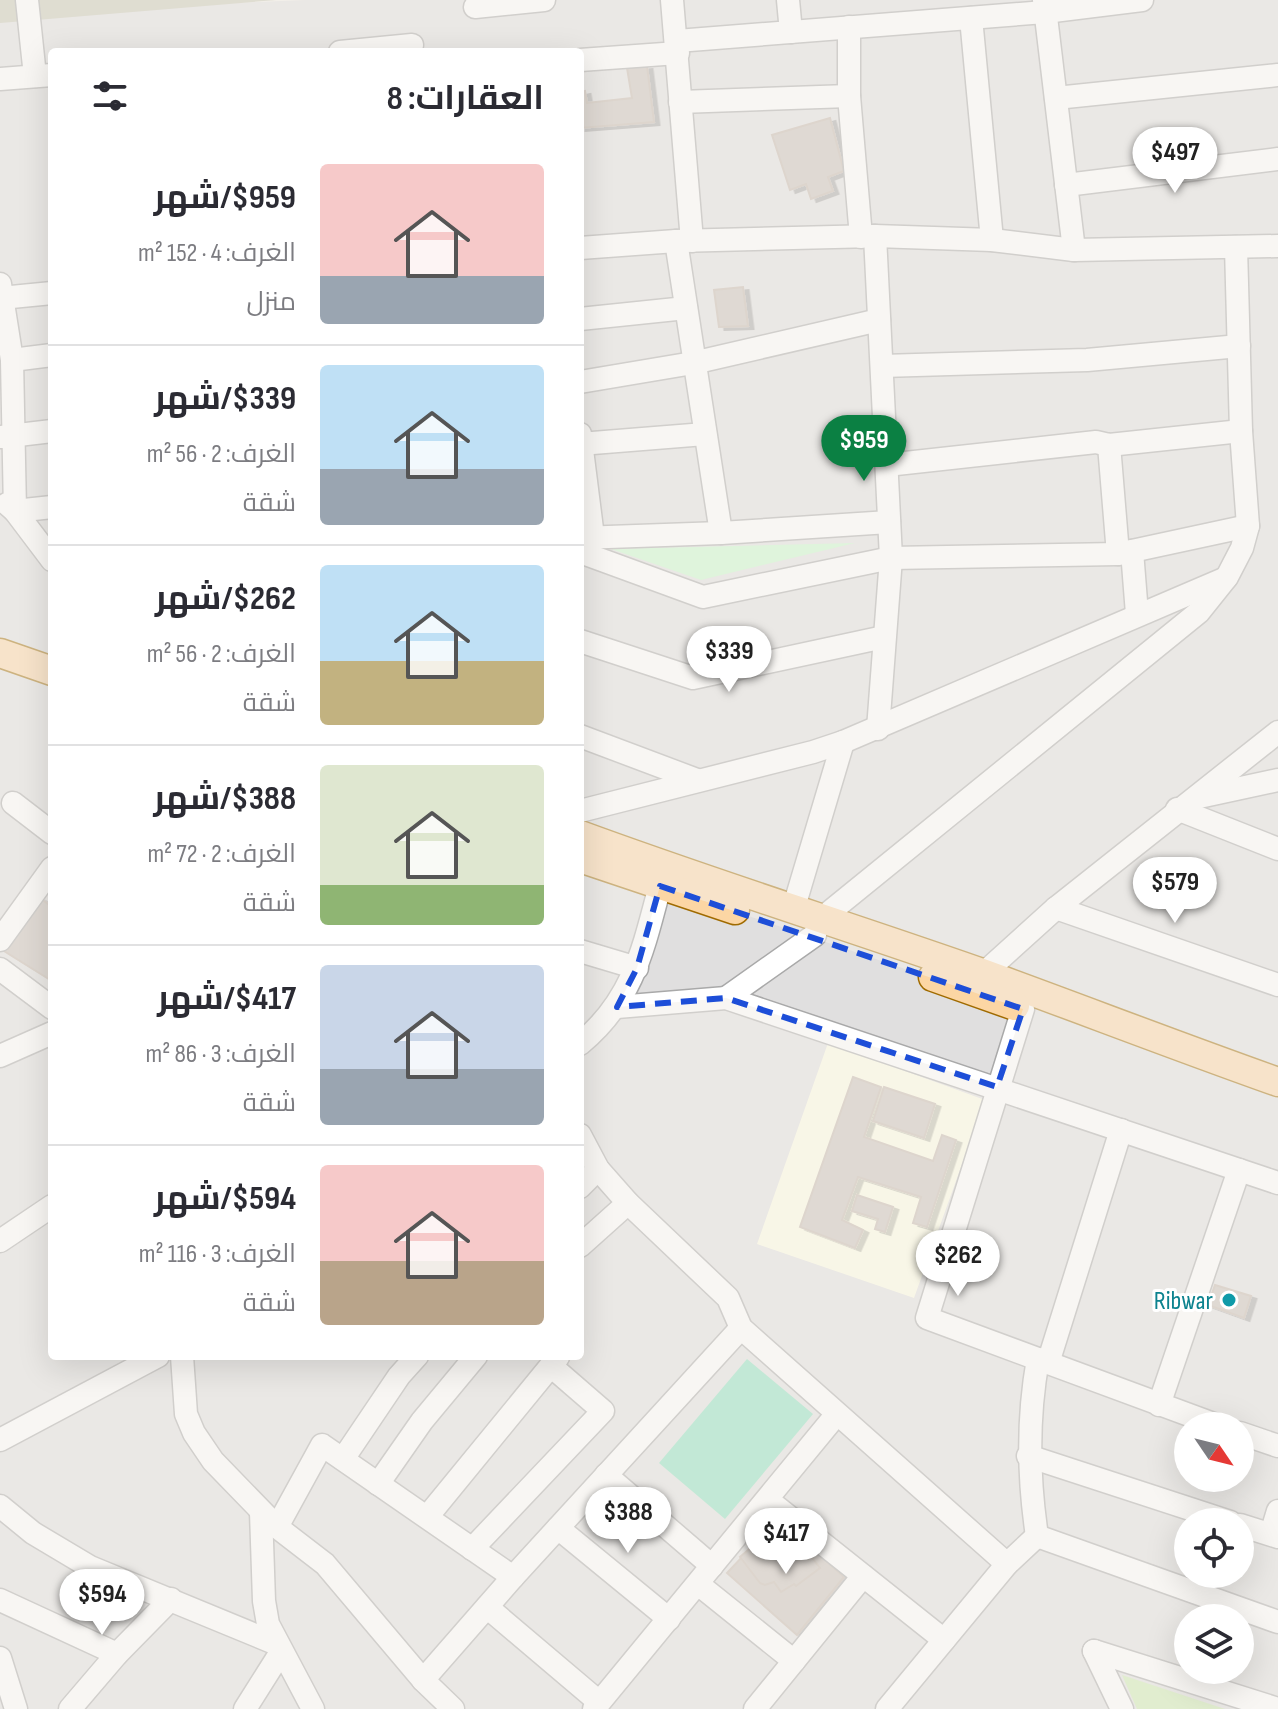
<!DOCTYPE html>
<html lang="ar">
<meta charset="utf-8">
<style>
body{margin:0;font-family:"Sofia Sans Condensed",Cairo,sans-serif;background:#f2f2f3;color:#2b2b33;direction:rtl;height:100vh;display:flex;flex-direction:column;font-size:30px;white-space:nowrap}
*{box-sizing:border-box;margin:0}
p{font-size:26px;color:#7c7c81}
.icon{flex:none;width:44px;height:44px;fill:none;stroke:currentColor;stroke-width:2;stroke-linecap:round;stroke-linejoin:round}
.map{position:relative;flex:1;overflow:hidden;direction:ltr}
.details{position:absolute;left:48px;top:48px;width:536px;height:1312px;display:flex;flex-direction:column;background:#fff;border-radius:8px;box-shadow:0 8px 32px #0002;direction:rtl}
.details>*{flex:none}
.needle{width:52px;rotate:125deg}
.tools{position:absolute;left:1174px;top:1412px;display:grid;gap:16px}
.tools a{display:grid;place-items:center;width:80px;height:80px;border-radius:50%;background:#fff;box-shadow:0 8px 32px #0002;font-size:40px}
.price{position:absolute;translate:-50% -68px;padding:0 18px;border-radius:28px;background:#fff;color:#222;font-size:26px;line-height:52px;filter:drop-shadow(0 2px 4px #0008)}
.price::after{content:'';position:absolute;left:50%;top:48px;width:24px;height:18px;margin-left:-12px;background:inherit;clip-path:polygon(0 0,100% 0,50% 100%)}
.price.on{background:#0b8043;color:#fff}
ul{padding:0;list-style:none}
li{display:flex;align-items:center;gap:24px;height:200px;padding:0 40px}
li+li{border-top:2px solid #e1e1e2}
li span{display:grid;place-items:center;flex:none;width:224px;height:160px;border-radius:8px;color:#555}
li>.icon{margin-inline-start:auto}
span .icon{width:96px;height:96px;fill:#fffc;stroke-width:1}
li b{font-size:34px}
h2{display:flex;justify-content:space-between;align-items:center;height:96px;padding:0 40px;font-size:34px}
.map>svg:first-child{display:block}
.residential{fill:#e0dfdf;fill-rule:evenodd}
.education{fill:#ffffe5}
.construction{fill:#c7c7b4}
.grass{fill:#cdebb0}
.park{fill:#c8facc}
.pitch{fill:#88e0be}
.building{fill:#c7bfb8;stroke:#c4b6ab;stroke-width:2;filter:url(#shadow)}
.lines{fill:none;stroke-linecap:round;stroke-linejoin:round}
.minor-casing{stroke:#a9a9a9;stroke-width:25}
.major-casing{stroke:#a06b00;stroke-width:31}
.minor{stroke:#fff;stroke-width:22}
.major{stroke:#fcd6a4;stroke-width:28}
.marked{fill:none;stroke:#1d4ed8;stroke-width:6;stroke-dasharray:16 10;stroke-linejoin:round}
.culture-dot{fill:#0f9aa8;stroke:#fff;stroke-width:3}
.labels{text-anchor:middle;stroke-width:6;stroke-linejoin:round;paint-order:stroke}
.culture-label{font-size:26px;fill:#0d838f;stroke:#fff;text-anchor:end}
</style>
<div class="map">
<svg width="1278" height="1709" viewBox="0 0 1278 1709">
<defs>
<filter id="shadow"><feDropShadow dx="5.5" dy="3" stdDeviation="0" flood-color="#0004"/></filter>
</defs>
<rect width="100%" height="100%" fill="#f2efe9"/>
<path class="residential" d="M305 0H1278V1709H0V13ZM52 52H580V1356H52ZM1188 1426H1240V1478H1188ZM1188 1522H1240V1574H1188ZM1188 1618H1240V1670H1188Z"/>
<path class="education" d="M828 1043 985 1100 914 1298 757 1244Z"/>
<path class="construction" d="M0 0H276L0 23Z"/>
<path class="grass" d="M1122 1675 1225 1709H1137Z"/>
<path class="park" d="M855 543 701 580 611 549Z"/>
<path class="pitch" d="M747 1359 813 1414 725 1519 659 1463Z"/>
<g class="building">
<path d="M647 66 654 122 580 128V92L585 91 587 103 632 98 627 68Z"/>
<path d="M830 118 844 171 828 177 833 191 811 199 806 184 790 190 772 135Z"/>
<path d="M743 287 748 326 719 327 714 290Z"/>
<path d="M40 898 52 907V981L4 951Z"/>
<path d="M853 1077 881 1087 864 1137 933 1161 942 1135 956 1140 927 1227 913 1223 921 1197 858 1177 842 1220 863 1230 855 1248 800 1227Z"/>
<path d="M884 1087 935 1104 924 1138 873 1121Z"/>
<path d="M857 1195 893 1207 885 1232 875 1229 878 1219 852 1211Z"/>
<path d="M1215 1285 1251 1296 1244 1318 1208 1305Z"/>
<path d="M779 1518 844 1577 797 1635 727 1573Z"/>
<path d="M784 1522 820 1568 796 1586 794 1584 781 1592 774 1582 765 1585 760 1583 740 1557 761 1539V1529L768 1527 773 1530Z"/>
</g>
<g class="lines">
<defs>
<g id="minor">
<path d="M27 0 35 76"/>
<path d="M672 0 692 241"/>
<path d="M788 0 791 32"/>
<path d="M1044 0 1074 250"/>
<path d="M475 7 544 0"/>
<path d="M971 18 992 240"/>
<path d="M849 27V96L861 237"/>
<path d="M677 41 1045 12 1142 0"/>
<path d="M340 52 412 45"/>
<path d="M580 60 678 53"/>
<path d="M0 79 52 75"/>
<path d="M1056 98 1278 75"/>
<path d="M680 102 849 96"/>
<path d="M1066 185 1278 159"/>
<path d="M875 236 891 558 878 729"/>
<path d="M676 241 721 533"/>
<path d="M580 248 676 241 875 236 992 240 1074 250 1278 246"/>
<path d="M0 284 12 360 15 511 52 560"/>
<path d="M0 302 1 298 52 293"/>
<path d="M580 319 686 308"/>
<path d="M12 360 52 355"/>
<path d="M882 366 1087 360 1239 346"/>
<path d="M580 382 693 363 879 320"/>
<path d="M580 434 593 537"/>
<path d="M1 437 52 431"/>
<path d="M580 444 705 434"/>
<path d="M1109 445 1118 554"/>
<path d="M887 465 1096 442 1109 445 1241 431"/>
<path d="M7 504 15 511 52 507"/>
<path d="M580 538 721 533 889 522"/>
<path d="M1132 551 1137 614"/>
<path d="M580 552 703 597 891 558 1118 554 1248 526"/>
<path d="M580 641 693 678 884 637"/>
<path d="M580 736 697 780"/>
<path d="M1199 797 1278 780"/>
<path d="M13 803 52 833"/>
<path d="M1177 809 1278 849"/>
<path d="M580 811 813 752 843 742 1226 578"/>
<path d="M1056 908 1278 985"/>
<path d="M793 910 843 742"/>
<path d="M821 919 1199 612 1227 577 1242 548 1248 526 1241 431 1236 247"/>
<path d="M0 940 52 868"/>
<path d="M580 951 637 968"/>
<path d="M0 969 52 1008"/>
<path d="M983 974 1056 908 1278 732"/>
<path d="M726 998 815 935"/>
<path d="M617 1007 726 998 1278 1183"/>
<path d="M1023 1009 927 1318 1219 1426"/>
<path d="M580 1044C633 1000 643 950 660 886"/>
<path d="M0 1056 52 1033"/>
<path d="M580 1135 598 1169 628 1203 728 1298 741 1328 1007 1564"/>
<path d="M580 1187 598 1169"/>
<path d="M0 1241 52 1206"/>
<path d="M580 1246 628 1203"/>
<path d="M182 1356 186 1414 194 1433 213 1461 277 1527 325 1564 423 1680 453 1709"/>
<path d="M1048 1363 1121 1130"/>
<path d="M1159 1405 1239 1170"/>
<path d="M1240 1433 1278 1446"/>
<path d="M0 1440 158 1356"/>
<path d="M1028 1456 1230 1522"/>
<path d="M343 1459 399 1376 417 1356"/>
<path d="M606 1475 712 1566"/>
<path d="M378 1484 422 1421 476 1356"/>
<path d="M768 1500 944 1640"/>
<path d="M0 1506 33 1533 90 1567 277 1644"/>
<path d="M261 1512 264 1601 268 1624 313 1709"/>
<path d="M427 1517 558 1357"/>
<path d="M1240 1525 1278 1537"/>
<path d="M277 1527 322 1445 513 1577"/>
<path d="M558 1528 669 1619"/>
<path d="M1271 1534 1278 1511"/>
<path d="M1037 1536 1278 1622"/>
<path d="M1037 1536C1028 1476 1027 1420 1038 1359"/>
<path d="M472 1549 603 1411 551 1366"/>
<path d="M698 1584 794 1661"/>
<path d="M0 1600 117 1654"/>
<path d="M487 1607 599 1702"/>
<path d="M1094 1651 1278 1709"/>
<path d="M1094 1651 1122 1709"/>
<path d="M0 1658 16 1709"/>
<path d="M423 1680 513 1577 741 1328"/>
<path d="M70 1709 117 1654 171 1599"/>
<path d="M245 1709 281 1652"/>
<path d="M594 1709 836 1415"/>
<path d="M755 1709 863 1576"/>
<path d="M887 1709 1007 1564 1037 1536"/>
</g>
<g id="major">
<path d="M0 653 52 671"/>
<path d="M580 835C713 884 848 926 982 973 1081 1009 1179 1047 1278 1082"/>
<path d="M580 858 735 910"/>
<path d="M933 977 1015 1006"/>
</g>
</defs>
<use href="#minor" class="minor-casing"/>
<use href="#major" class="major-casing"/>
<use href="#minor" class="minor"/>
<use href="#major" class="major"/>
</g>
<path d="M0 0H1278V1709H0ZM660 886 1023 1009 997 1087 726 998 617 1007 637 968Z" fill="#f2efe9" fill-opacity=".55" fill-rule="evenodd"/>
<path class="marked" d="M660 886 1023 1009 997 1087 726 998 617 1007 637 968Z"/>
<circle class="culture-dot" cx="1229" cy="1300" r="8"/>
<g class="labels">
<g class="culture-label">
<text x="1213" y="1309">Ribwar</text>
</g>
</g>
</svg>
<div class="tools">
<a><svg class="needle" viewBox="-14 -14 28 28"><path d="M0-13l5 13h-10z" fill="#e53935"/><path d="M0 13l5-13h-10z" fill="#7c7c81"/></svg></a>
<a><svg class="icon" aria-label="locate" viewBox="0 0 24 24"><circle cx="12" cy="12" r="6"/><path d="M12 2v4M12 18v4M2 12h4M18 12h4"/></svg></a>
<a><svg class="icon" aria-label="layers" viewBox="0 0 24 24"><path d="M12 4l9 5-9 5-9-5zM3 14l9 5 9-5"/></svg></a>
</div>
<b class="price" style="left:1175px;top:195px">$497</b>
<b class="price on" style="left:864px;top:483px">$959</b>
<b class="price" style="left:729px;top:694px">$339</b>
<b class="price" style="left:1175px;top:925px">$579</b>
<b class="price" style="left:958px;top:1298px">$262</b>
<b class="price" style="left:628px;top:1555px">$388</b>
<b class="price" style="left:786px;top:1576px">$417</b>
<b class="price" style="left:102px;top:1637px">$594</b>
<section class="details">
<h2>العقارات: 8<svg class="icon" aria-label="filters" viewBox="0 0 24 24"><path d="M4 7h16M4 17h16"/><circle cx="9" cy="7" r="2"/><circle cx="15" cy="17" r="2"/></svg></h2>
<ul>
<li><span style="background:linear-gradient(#f6c9c9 70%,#9aa5b1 0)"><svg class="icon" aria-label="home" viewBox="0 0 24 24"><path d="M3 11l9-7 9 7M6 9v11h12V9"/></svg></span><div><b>$959/شهر</b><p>الغرف: 4 · 152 m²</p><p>منزل</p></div></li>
<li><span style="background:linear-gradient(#bfe0f5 65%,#9aa5b1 0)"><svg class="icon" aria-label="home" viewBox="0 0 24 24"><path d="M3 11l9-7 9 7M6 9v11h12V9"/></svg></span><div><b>$339/شهر</b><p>الغرف: 2 · 56 m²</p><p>شقة</p></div></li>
<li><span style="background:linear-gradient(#bfe0f5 60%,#c2b280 0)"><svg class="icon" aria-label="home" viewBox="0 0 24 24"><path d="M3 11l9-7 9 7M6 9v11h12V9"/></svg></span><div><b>$262/شهر</b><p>الغرف: 2 · 56 m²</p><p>شقة</p></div></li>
<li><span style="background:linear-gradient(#dfe7d0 75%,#8fb573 0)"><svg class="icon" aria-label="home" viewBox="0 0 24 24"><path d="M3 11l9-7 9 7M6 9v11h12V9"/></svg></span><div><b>$388/شهر</b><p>الغرف: 2 · 72 m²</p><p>شقة</p></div></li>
<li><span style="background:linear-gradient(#c9d6e8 65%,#9aa5b1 0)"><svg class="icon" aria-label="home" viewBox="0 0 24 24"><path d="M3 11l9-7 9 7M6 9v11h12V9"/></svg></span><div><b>$417/شهر</b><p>الغرف: 3 · 86 m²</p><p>شقة</p></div></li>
<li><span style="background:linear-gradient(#f6c9c9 60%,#b9a48a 0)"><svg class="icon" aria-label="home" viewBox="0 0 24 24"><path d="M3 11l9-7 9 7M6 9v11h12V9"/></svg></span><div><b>$594/شهر</b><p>الغرف: 3 · 116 m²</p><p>شقة</p></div></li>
</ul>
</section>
</div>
